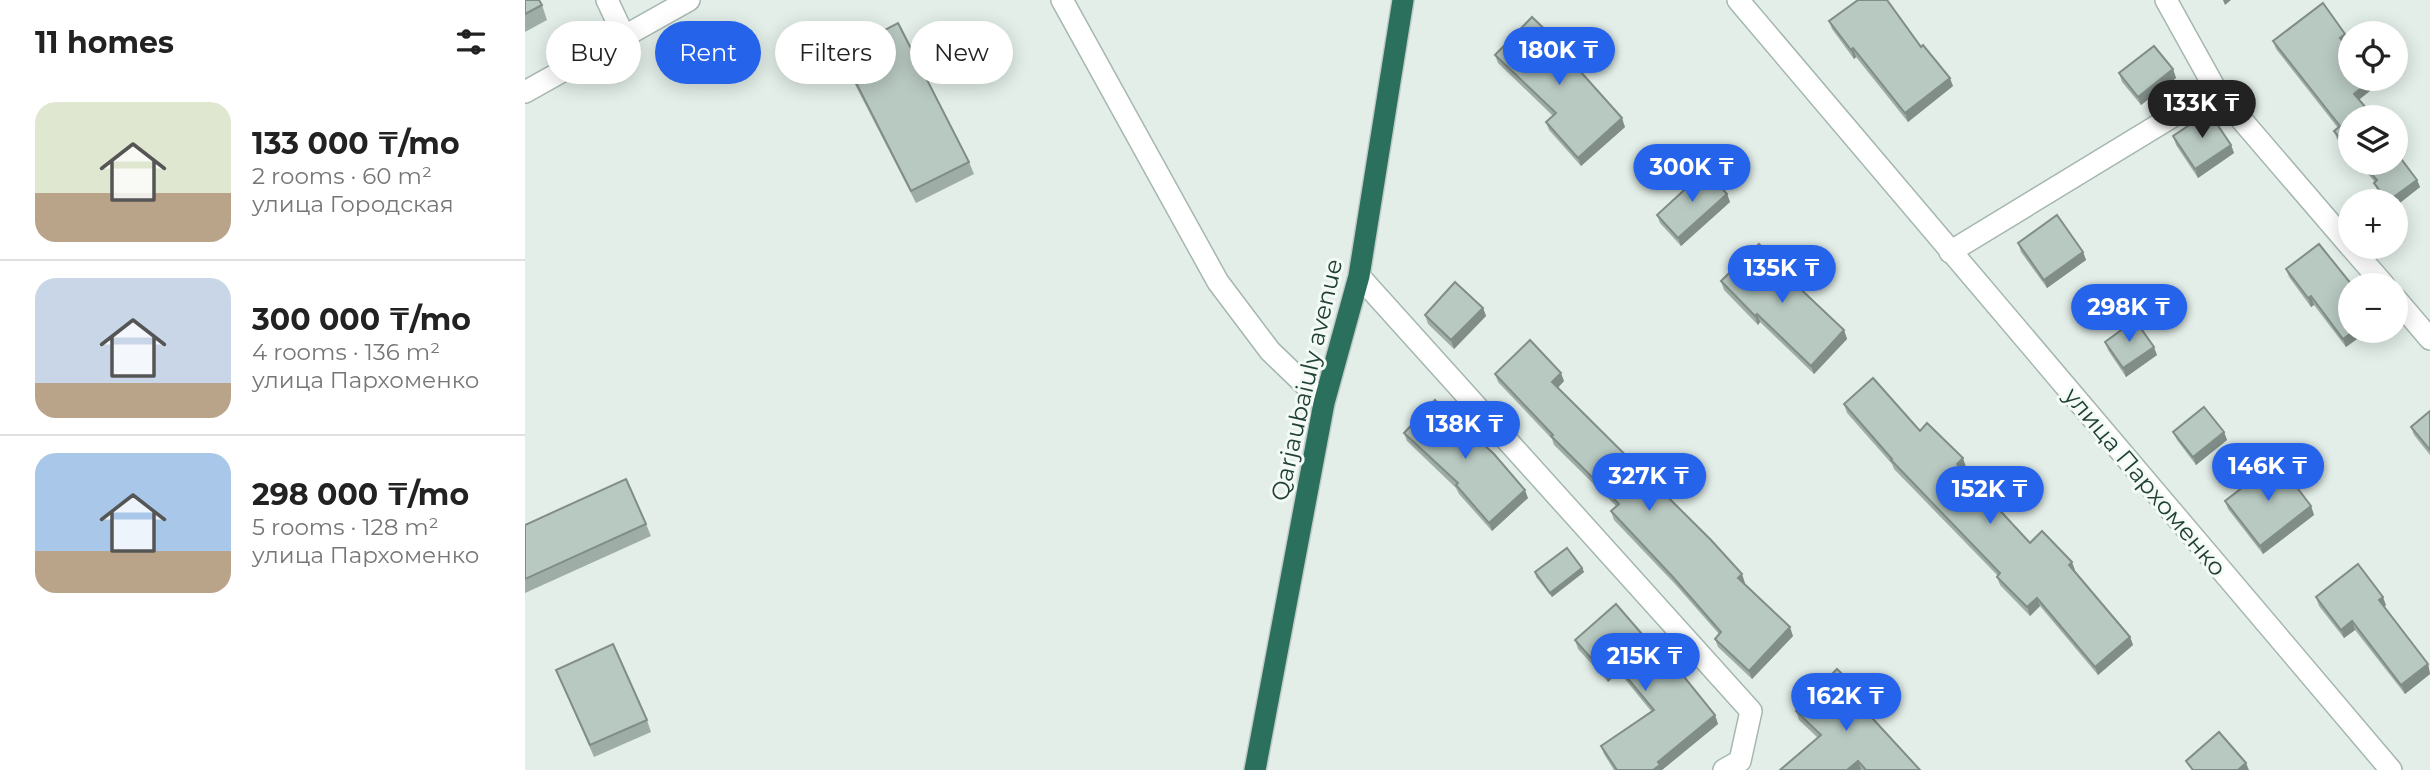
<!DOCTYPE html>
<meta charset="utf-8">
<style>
body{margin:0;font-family:Montserrat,sans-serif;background:#f6f6f6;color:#222;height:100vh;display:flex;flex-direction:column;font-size:26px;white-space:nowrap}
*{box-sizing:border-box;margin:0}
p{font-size:23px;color:#767676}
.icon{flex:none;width:38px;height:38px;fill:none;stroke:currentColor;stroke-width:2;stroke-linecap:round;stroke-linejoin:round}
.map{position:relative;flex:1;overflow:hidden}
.drawer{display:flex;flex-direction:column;background:#fff;width:525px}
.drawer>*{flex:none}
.top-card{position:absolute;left:21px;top:21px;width:665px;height:63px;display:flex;gap:14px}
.tools{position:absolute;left:1813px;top:21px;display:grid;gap:14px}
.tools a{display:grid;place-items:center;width:70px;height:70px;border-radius:50%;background:#fff;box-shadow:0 4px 18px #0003;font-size:35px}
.price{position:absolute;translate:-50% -60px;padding:0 16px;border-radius:24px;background:#2563eb;color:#fff;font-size:23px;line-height:46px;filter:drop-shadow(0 2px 4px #0008)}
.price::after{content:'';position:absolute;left:50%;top:42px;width:21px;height:16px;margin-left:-10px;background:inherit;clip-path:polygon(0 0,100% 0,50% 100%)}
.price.current{background:#222;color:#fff}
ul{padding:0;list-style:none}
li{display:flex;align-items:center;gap:21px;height:175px;padding:0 35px}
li+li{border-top:2px solid #e0e0e0}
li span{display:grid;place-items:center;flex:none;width:196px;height:140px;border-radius:21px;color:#555}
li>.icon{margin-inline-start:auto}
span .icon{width:84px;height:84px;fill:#fffc;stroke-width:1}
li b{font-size:30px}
h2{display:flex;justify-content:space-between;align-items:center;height:84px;padding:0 35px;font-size:30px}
.pill{padding:0 24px;border-radius:32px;background:#fff;box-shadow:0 4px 18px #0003;font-size:24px;line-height:63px}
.pill.current{background:#2563eb;color:#fff}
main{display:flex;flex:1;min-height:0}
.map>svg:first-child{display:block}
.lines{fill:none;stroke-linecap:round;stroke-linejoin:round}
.minor-casing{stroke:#a5b7af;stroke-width:24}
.highway-casing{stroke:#c1cac7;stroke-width:24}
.minor{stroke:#fff;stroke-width:21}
.highway{stroke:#2a705c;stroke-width:21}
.wall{fill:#9eada6}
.shaded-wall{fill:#818d87}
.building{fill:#b8c9c1;stroke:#818d87;stroke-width:2}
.labels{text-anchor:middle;stroke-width:6;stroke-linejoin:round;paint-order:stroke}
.street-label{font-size:24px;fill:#214136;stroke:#f4faf6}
</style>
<main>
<section class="drawer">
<h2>11 homes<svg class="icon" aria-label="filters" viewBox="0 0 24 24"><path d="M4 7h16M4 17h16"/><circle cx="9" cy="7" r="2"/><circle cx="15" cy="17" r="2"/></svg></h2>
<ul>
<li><span style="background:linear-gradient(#dfe7d0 65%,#b9a48a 0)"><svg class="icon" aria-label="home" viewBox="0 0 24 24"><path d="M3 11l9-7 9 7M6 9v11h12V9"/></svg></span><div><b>133 000 ₸/mo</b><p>2 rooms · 60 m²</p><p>улица Городская</p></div></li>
<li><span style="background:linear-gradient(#c9d6e8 75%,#b9a48a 0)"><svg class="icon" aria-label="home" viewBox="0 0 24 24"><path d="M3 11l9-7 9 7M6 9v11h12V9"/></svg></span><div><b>300 000 ₸/mo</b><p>4 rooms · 136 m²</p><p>улица Пархоменко</p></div></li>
<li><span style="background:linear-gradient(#a9c7e8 70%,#b9a48a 0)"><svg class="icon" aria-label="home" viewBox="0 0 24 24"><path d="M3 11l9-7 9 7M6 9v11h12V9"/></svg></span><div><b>298 000 ₸/mo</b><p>5 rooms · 128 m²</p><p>улица Пархоменко</p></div></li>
</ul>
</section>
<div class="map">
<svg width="1905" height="770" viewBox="0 0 1905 770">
<rect width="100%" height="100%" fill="#e3eee8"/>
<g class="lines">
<defs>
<g id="minor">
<path d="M82 0 99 36"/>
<path d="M537 0 693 282 745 351 799 403"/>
<path d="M1213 0 1866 770"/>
<path d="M1641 0 1691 90 1825 246"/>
<path d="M0 92 164 0"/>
<path d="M1826 247 1859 285"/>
<path d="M1425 252 1691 90"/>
<path d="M834 276 1226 711 1215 761 1199 770"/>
<path d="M1871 299 1905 339"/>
</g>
<path id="highway" d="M730 770 799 403 834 276 878 0"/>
</defs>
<use href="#minor" class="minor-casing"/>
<use href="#highway" class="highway-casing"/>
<use href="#minor" class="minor"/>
<use href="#highway" class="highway"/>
</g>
<g class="wall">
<path d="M0 0 17 5 22 20 0 32Z"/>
<path d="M1304 21 1396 47 1428 86 1383 122 1331 57 1329 59 1307 29Z"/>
<path d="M1820 34 1823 42 1820 44 1848 79 1851 86 1834 100 1825 117V154L1812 139 1809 131 1813 128 1751 49 1748 41Z"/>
<path d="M316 53 444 162 449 174 391 203 320 65Z"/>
<path d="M970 55 1042 57 1100 127 1056 166 1024 130 1021 122 1028 116 973 63Z"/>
<path d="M1648 69 1651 78 1616 105 1597 82 1594 73Z"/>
<path d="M1648 136 1706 145 1709 153 1673 178 1651 145Z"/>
<path d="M1833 163H1871L1892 180 1895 187 1871 206V201H1860L1852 191 1850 182Z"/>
<path d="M1202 194 1205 202 1156 246 1135 223 1132 215Z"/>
<path d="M1493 243 1558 252 1561 260 1522 288 1496 252Z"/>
<path d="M1761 269 1825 331H1843L1821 347 1789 305 1786 307 1764 277Z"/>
<path d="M1268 279 1270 284 1319 330 1322 339 1289 374 1235 322 1233 325 1199 290 1196 281Z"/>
<path d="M958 308 961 316 929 349 903 324 900 315Z"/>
<path d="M1580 342 1632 355 1601 377 1583 350Z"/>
<path d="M970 374 1039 381 1032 388 1220 583 1219 584 1268 636 1227 679 1193 647 1190 639 1194 634 1150 584 1089 520 1086 511 1091 506 1029 445 1027 439 973 382Z"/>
<path d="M1319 404 1395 431 1441 467 1437 470 1505 543 1550 570V571L1605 637 1608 645 1573 675 1515 606 1505 616 1475 585 1472 577 1473 576 1369 469 1367 464 1322 413Z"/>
<path d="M1905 411V455L1889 435 1886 427Z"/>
<path d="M1648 432H1699L1702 440 1671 465 1652 440Z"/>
<path d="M879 433 1003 498 967 531 934 494 931 488 882 441Z"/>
<path d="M1700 501 1786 506 1789 515 1738 554 1703 509Z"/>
<path d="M121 524 126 536 0 593V525Z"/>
<path d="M1057 568 1059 572 1027 597 1011 577 1010 572Z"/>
<path d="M1791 597 1861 605 1859 607 1903 664 1905 674 1880 694 1830 630 1819 638 1794 606Z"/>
<path d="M1050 640 1135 655 1190 715 1193 724 1137 770H1089L1079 754 1076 746 1126 711 1094 672 1083 682 1053 649Z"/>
<path d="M31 670 122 720 126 732 69 757Z"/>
<path d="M1347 708 1343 713 1395 770H1255L1293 738 1274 720 1271 711Z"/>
</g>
<g class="shaded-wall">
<path d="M1698 0H1706L1700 5Z"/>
<path d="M1820 34 1823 42 1818 46 1815 38Z"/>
<path d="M1328 48 1331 57 1329 59 1326 50Z"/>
<path d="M1648 69 1651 78 1616 105 1613 97Z"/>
<path d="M1425 78 1428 86 1383 122 1380 113Z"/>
<path d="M1848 79 1851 86 1832 101 1829 94Z"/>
<path d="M1097 118 1100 127 1056 166 1053 158Z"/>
<path d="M1706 145 1709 153 1673 178 1670 169Z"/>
<path d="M1892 180 1895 187 1871 206V201H1864Z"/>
<path d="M1202 194 1205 202 1156 246 1153 238Z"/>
<path d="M1558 252 1561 260 1522 288 1519 280Z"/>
<path d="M1786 296 1789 305 1786 307 1783 298Z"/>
<path d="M958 308 961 316 929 349 926 340Z"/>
<path d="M1232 314 1235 322 1233 325 1230 316Z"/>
<path d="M1319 330 1322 339 1289 374 1286 366Z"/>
<path d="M1829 331H1843L1821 347 1818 339Z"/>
<path d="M1629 347 1632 355 1601 377 1598 368Z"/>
<path d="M1036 373 1039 381 1030 391 1027 382Z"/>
<path d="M1699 432 1702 440 1671 465 1668 457Z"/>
<path d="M1438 458 1441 467 1435 473 1432 464Z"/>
<path d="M1000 490 1003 498 967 531 964 523Z"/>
<path d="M1786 506 1789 515 1738 554 1735 546Z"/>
<path d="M1547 562 1550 570 1547 573 1544 565Z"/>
<path d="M1057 568 1059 572 1027 597 1025 593Z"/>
<path d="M1217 574 1220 583 1216 586 1213 578Z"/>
<path d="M1858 597 1861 605 1857 609 1854 600Z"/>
<path d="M1512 598 1515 606 1505 616 1502 607Z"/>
<path d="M1827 621 1830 630 1819 638 1816 630Z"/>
<path d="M1265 627 1268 636 1227 679 1224 671Z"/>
<path d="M1605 637 1608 645 1573 675 1570 667Z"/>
<path d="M1091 664 1094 672 1083 682 1080 674Z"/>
<path d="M1903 664 1905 674 1880 694 1876 685Z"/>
<path d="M1344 700 1347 708 1340 715 1337 707Z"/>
<path d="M1190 715 1193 724 1137 770H1128L1133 762Z"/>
<path d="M1333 761 1336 769 1335 770H1322Z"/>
<path d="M1721 763 1724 770H1713Z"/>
</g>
<g class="building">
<path d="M0 0H14L17 5 0 14Z"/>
<path d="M1333 0H1362L1396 47 1398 45 1425 78 1380 113 1328 48 1326 50 1304 21Z"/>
<path d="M1798 3 1820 34 1815 38 1825 51V79H1848L1829 94 1849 117H1825V150L1809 131 1815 126 1748 41Z"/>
<path d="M1007 17 1039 48 1037 51 1097 118 1053 158 1021 122 1031 113 970 55Z"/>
<path d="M373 23 444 162 386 191 316 53Z"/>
<path d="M1629 46 1648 69 1613 97 1594 73Z"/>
<path d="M1684 112 1706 145 1670 169 1648 136Z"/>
<path d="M1871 152 1892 180 1863 201 1849 183 1852 180 1837 163H1871Z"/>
<path d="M1181 170 1202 194 1153 238 1132 215Z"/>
<path d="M1532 215 1558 252 1519 280 1493 243Z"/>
<path d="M1234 244 1268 279 1267 281 1319 330 1286 366 1232 314 1230 316 1196 281Z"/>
<path d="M1794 244 1827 285H1825V331H1829L1818 339 1786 296 1783 298 1761 269Z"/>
<path d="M930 282 958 308 926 340 900 315Z"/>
<path d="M1610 320 1629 347 1598 368 1580 342Z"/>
<path d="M1005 340 1036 373 1027 382 1186 540 1217 574 1213 578 1265 627 1224 671 1190 639 1196 632 1147 576 1086 511 1094 504 1026 436 1028 435 970 374Z"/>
<path d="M1348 378 1395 431 1402 423 1438 458 1432 464 1505 543 1517 531 1547 562 1544 565 1605 637 1570 667 1512 598 1502 607 1472 577 1475 573 1366 460 1367 459 1319 404Z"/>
<path d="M910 400 969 454 1000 490 964 523 931 485 933 483 879 433Z"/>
<path d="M1679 407 1699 432 1668 457 1648 432Z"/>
<path d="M1905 411V450L1886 427Z"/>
<path d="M1752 461 1786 506 1735 546 1700 501Z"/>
<path d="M101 479 121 524 0 579V525Z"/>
<path d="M1042 548 1057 568 1025 593 1010 572Z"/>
<path d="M1833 564 1858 597 1854 600 1903 664 1876 685 1827 621 1816 630 1791 597Z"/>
<path d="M1091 604 1135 655 1139 652 1190 715 1133 762 1135 765 1128 770H1092L1076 746 1129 710 1091 664 1080 674 1050 640Z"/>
<path d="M88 644 122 720 65 745 31 670Z"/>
<path d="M1312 669 1344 700 1337 707 1395 770H1341L1333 761 1322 770H1255L1296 735 1271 711Z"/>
<path d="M1694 732 1721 763 1713 770H1668L1661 761Z"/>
</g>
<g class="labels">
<g class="street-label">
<text transform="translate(782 380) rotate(-77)" y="8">Qarjaubaiuly avenue</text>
<text transform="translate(1620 482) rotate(50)" y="8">улица Пархоменко</text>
</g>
</g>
</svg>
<div class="tools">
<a><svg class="icon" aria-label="locate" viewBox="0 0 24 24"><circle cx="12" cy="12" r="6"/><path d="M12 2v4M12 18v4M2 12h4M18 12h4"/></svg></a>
<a><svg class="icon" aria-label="layers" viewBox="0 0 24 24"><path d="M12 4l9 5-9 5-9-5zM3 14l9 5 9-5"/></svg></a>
<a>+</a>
<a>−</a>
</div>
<b class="price" style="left:1034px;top:87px">180K ₸</b>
<b class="price current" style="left:1677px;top:140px">133K ₸</b>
<b class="price" style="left:1167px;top:204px">300K ₸</b>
<b class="price" style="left:1257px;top:305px">135K ₸</b>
<b class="price" style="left:1604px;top:344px">298K ₸</b>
<b class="price" style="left:940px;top:461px">138K ₸</b>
<b class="price" style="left:1743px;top:503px">146K ₸</b>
<b class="price" style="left:1124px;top:513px">327K ₸</b>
<b class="price" style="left:1465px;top:526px">152K ₸</b>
<b class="price" style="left:1120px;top:693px">215K ₸</b>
<b class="price" style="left:1321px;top:733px">162K ₸</b>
<div class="top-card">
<a class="pill">Buy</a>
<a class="pill current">Rent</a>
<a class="pill">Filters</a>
<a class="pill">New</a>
</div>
</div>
</main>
